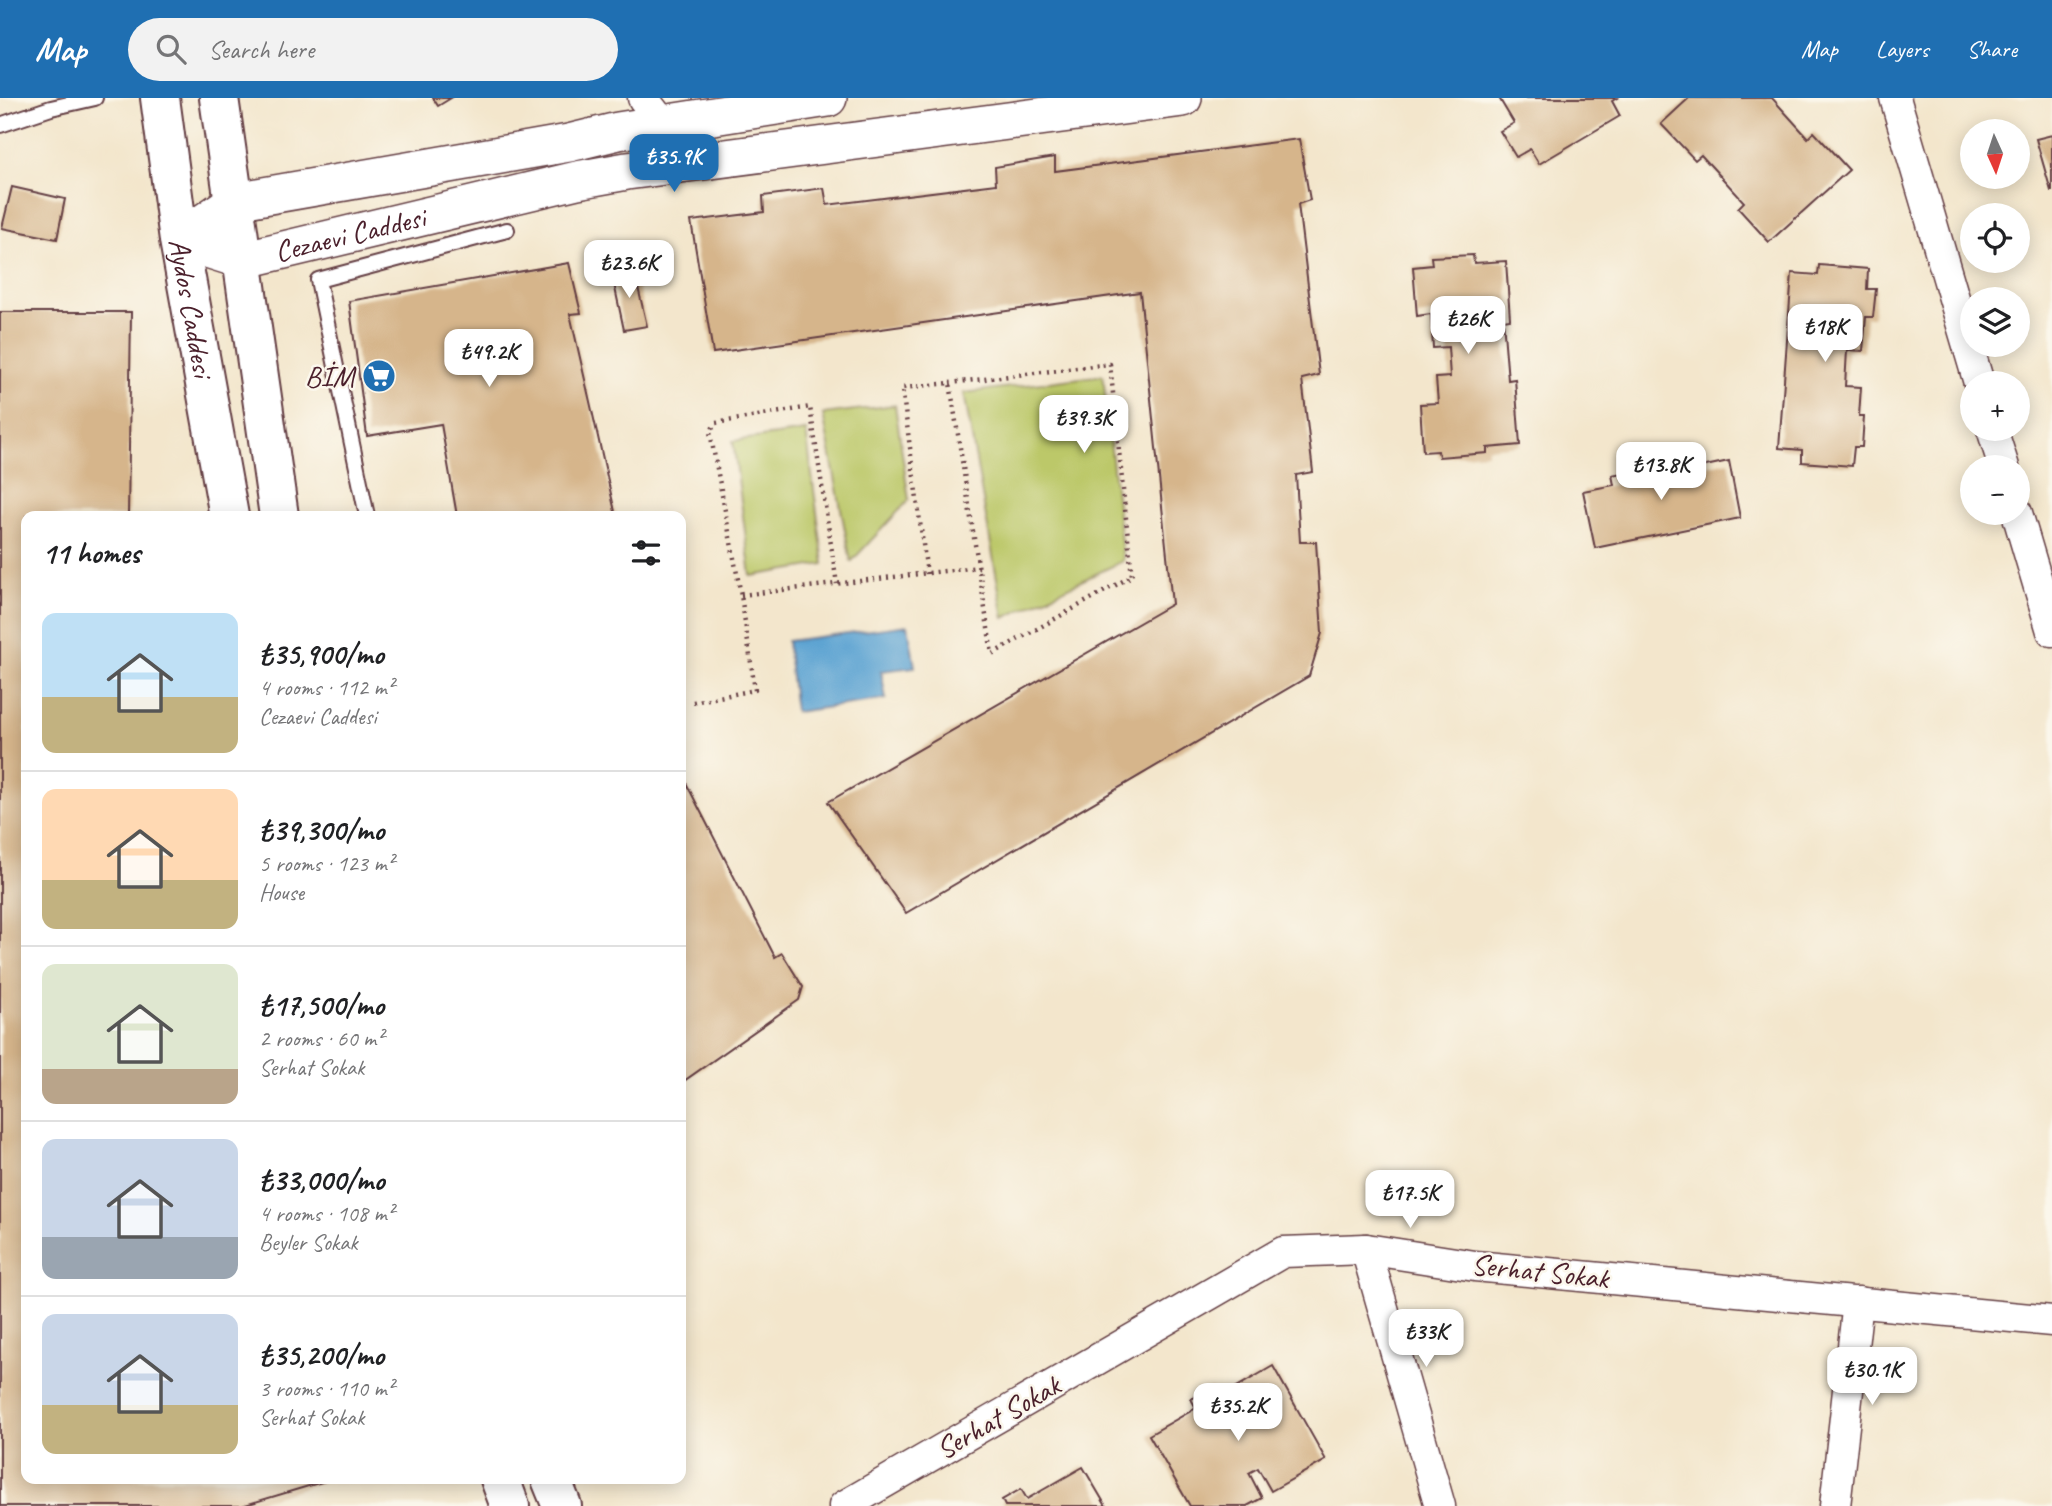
<!DOCTYPE html>
<meta charset="utf-8">
<style>
body{margin:0;font-family:Caveat,sans-serif;background:#f2f2f2;color:#202124;height:100vh;display:flex;flex-direction:column;font-size:26px;white-space:nowrap}
*{box-sizing:border-box;margin:0}
p{font-size:23px;color:#757577}
.icon{flex:none;width:38px;height:38px;fill:none;stroke:currentColor;stroke-width:2;stroke-linecap:round;stroke-linejoin:round}
.map{position:relative;flex:1;overflow:hidden}
.panel{position:absolute;left:21px;top:413px;width:665px;height:973px;display:flex;flex-direction:column;background:#fff;border-radius:14px;box-shadow:0 4px 18px #0003}
.panel>*{flex:none}
.needle{width:46px;rotate:177deg}
.fabs{position:absolute;left:1960px;top:21px;display:grid;gap:14px}
.fabs a{display:grid;place-items:center;width:70px;height:70px;border-radius:50%;background:#fff;box-shadow:0 4px 18px #0003;font-size:35px}
.price{position:absolute;translate:-50% -60px;padding:0 16px;border-radius:14px;background:#fff;color:#222;font-size:23px;line-height:46px;filter:drop-shadow(0 2px 4px #0008)}
.price::after{content:'';position:absolute;left:50%;top:42px;width:21px;height:16px;margin-left:-10px;background:inherit;clip-path:polygon(0 0,100% 0,50% 100%)}
.price.on{background:#1f6fb2;color:#fff}
ul{padding:0;list-style:none}
li{display:flex;align-items:center;gap:21px;height:175px;padding:0 21px}
li+li{border-top:2px solid #e0e0e0}
li span{display:grid;place-items:center;flex:none;width:196px;height:140px;border-radius:14px;color:#555}
li>.icon{margin-inline-start:auto}
span .icon{width:84px;height:84px;fill:#fffc;stroke-width:1}
li b{font-size:30px}
h2{display:flex;justify-content:space-between;align-items:center;height:84px;padding:0 21px;font-size:30px}
header{display:flex;align-items:center;gap:42px;box-sizing:border-box;height:98px;padding:0 35px;background:#1f6fb2;color:#fff}
header strong{font-size:33px}
nav{display:flex;gap:38px;margin-inline-start:auto;font-size:24px}
.search{width:490px;height:63px;background:#f2f2f2;display:flex;align-items:center;gap:18px;box-sizing:border-box;padding:0 24px;border-radius:38px;color:#757577;font-size:26px}
.map>svg:first-child{display:block}
.green{fill:#bcc869;stroke:#83744a;stroke-width:2}
.water{fill:#5ba3d2;stroke:#52617e;stroke-width:2}
.building{fill:#d6b58b}
.lines{fill:none;stroke-linecap:round;stroke-linejoin:round}
.service-casing{stroke:#633d43;stroke-width:18}
.minor-casing{stroke:#633d43;stroke-width:33}
.tertiary-casing{stroke:#633d43;stroke-width:40}
.primary-casing{stroke:#633d43;stroke-width:42}
.path{stroke:#633d43;stroke-width:4.5;stroke-dasharray:2 5;stroke-linecap:butt}
.service{stroke:#fff;stroke-width:14}
.minor{stroke:#fff;stroke-width:30}
.tertiary{stroke:#fff;stroke-width:37}
.primary{stroke:#fff;stroke-width:38}
.labels{text-anchor:middle;stroke-width:5;stroke-linejoin:round;paint-order:stroke}
.street-label{font-size:30px;fill:#4a1f2b;stroke:#fbf7ec}
.poi-label{font-size:30px;fill:#4a1f2b;stroke:#fbf7ec;text-anchor:end}
</style>
<header>
<strong>Map</strong>
<div class="search"><svg class="icon" aria-label="search" viewBox="0 0 24 24"><circle cx="10" cy="10" r="6"/><path d="M15 15l6 6"/></svg>Search here</div>
<nav><a>Map</a><a>Layers</a><a>Share</a></nav>
</header>
<div class="map">
<svg width="2052" height="1408" viewBox="0 0 2052 1408">
<rect width="100%" height="100%" fill="#fbf7ec"/>
<filter id="ink" filterUnits="userSpaceOnUse"><feTurbulence type="fractalNoise" baseFrequency=".0143" numOctaves="2"/><feDisplacementMap in="SourceGraphic" scale="14" xChannelSelector="R" yChannelSelector="G"/><feConvolveMatrix kernelMatrix="1 2 1 2 8 2 1 2 1" color-interpolation-filters="sRGB"/></filter>
<filter id="wash" filterUnits="userSpaceOnUse"><feTurbulence type="fractalNoise" baseFrequency=".00686" numOctaves="4" result="noise"/><feDisplacementMap in="SourceGraphic" scale="28" xChannelSelector="R" yChannelSelector="G"/><feGaussianBlur stdDeviation="1.57" result="paint"/><feColorMatrix in="noise" values="0 0 0 0 0 0 0 0 0 0 0 0 0 0 0 0 0 1.4 0 .05"/><feComposite in="paint" operator="in"/></filter>
<g filter="url(#wash)">
<rect width="100%" height="100%" fill="#f3e6cc"/>
<g class="green">
<path d="M1103 277 1123 463 1004 520 964 295Z"/>
<path d="M895 307 909 402 851 464 823 316Z"/>
<path d="M806 333 824 466 751 478 733 343Z"/>
</g>
<path class="water" d="M908 527 915 569 881 573 886 601 795 614 787 543Z"/>
<g id="blocks">
<g class="building">
<path d="M433 0H451L438 8Z"/>
<path d="M1499 0H1617L1612 3 1620 18 1539 66 1530 51 1516 59 1500 33 1514 25Z"/>
<path d="M1689 0H1772L1808 40 1814 34 1849 72 1769 144 1738 110 1744 104 1701 57 1695 62 1661 26Z"/>
<path d="M2052 37V93H2051L2036 41Z"/>
<path d="M1299 41 1310 102 1298 106 1319 277 1302 281 1313 374 1296 377 1300 444H1316L1322 535 1309 578 906 815 828 704 1172 506 1140 194 713 255 691 123 764 114 763 98 824 90 827 107 996 86 995 69 1055 59V73Z"/>
<path d="M12 89 65 101 57 141 2 130Z"/>
<path d="M1473 157 1474 165 1506 163 1510 221 1503 222 1508 282 1515 281 1520 347 1487 350V355L1439 359 1438 353 1423 354 1420 306 1438 305 1436 280 1450 279 1448 249 1433 250 1431 216 1417 218 1413 169 1432 167 1431 159Z"/>
<path d="M569 165 581 215 570 216 616 418H457L441 326 367 338 349 203Z"/>
<path d="M1819 167 1868 171 1867 191H1876L1873 219H1866L1863 253 1847 252 1845 288 1861 289 1859 318H1864L1862 349H1854L1852 368 1802 364V352L1779 350 1792 175 1818 177Z"/>
<path d="M634 172 647 228 624 232 612 176Z"/>
<path d="M0 214H131L128 418H26V1381H332L242 1408H0Z"/>
<path d="M1694 360 1696 370 1729 363 1740 420 1595 450 1583 393 1614 387 1612 377Z"/>
<path d="M681 675 775 859 782 855 803 889 799 902 681 985Z"/>
<path d="M1273 1268 1326 1362 1271 1393 1258 1370 1249 1375 1262 1400 1247 1408H1190L1149 1337 1196 1310 1191 1301 1211 1290 1216 1301Z"/>
<path d="M1083 1369 1106 1408H1005L1002 1402 1021 1391 1027 1401Z"/>
</g>
</g>
</g>
<g filter="url(#ink)">
<use href="#blocks" fill-opacity="0" stroke="#633d43" stroke-width="2"/>
<g class="lines">
<defs>
<g id="service">
<path d="M0 27 51 10 95 0"/>
<path d="M367 418 318 182 507 132"/>
</g>
<g id="minor">
<path d="M643 0 664 27"/>
<path d="M1895 0 1979 285"/>
<path d="M1992 331 2004 369"/>
<path d="M2017 415 2052 533"/>
<path d="M1366 1151 1440 1408"/>
<path d="M844 1408 1283 1154 1366 1151 1475 1168 2052 1223"/>
<path d="M1835 1408 1858 1204"/>
</g>
<g id="tertiary">
<path id="s1" d="M179 142 242 162 577 82 627 73 1183 0"/>
<path d="M179 142 235 103 569 45 618 33 828 0"/>
</g>
<g id="primary">
<path id="s2" d="M160 0 179 142 229 418"/>
<path d="M219 0 279 418"/>
<path d="M500 1381 510 1408"/>
<path d="M551 1381 562 1408"/>
</g>
</defs>
<use href="#service" class="service-casing"/>
<use href="#minor" class="minor-casing"/>
<use href="#tertiary" class="tertiary-casing"/>
<use href="#primary" class="primary-casing"/>
<g class="path">
<path d="M927 476 902 290 950 285 992 556 1132 478 1110 266 950 285"/>
<path d="M741 497 979 469"/>
<path d="M693 604 755 592 741 497 710 334 716 325 810 309 837 486"/>
</g>
<use href="#service" class="service"/>
<use href="#minor" class="minor"/>
<use href="#tertiary" class="tertiary"/>
<use href="#primary" class="primary"/>
</g>
</g>
<defs>
<symbol id="supermarket-disc" viewBox="-11 -11 22 22"><circle r="9.5" fill="#1f6fb2" stroke="#fbf7ec"/><path d="M-6-5.5h2.5l.6 2H6L4.5 2H-2.5L-4.4-4H-6ZM-1.5 3.2a1.3 1.3 0 1 0 .1 0ZM3 3.2a1.3 1.3 0 1 0 .1 0Z" fill="#fff"/></symbol>
</defs>
<g fill-rule="evenodd">
<use href="#supermarket-disc" x="360" y="259" width="38" height="38"/>
</g>
<g class="labels">
<g class="street-label">
<text dy="10" stroke="none"><textPath href="#s1" startOffset="177">Cezaevi Caddesi</textPath></text>
<text dy="10" stroke="none"><textPath href="#s2" startOffset="212">Aydos Caddesi</textPath></text>
<text transform="translate(1540 1173) rotate(6)" y="10">Serhat Sokak</text>
<text transform="translate(998 1319) rotate(-30)" y="10">Serhat Sokak</text>
</g>
<g class="poi-label">
<text x="354" y="288">BİM</text>
</g>
</g>
</svg>
<div class="fabs">
<a><svg class="needle" viewBox="-14 -14 28 28"><path d="M0-13l5 13h-10z" fill="#e53935"/><path d="M0 13l5-13h-10z" fill="#757577"/></svg></a>
<a><svg class="icon" aria-label="locate" viewBox="0 0 24 24"><circle cx="12" cy="12" r="6"/><path d="M12 2v4M12 18v4M2 12h4M18 12h4"/></svg></a>
<a><svg class="icon" aria-label="layers" viewBox="0 0 24 24"><path d="M12 4l9 5-9 5-9-5zM3 14l9 5 9-5"/></svg></a>
<a>+</a>
<a>−</a>
</div>
<b class="price on" style="left:674px;top:96px">₺35.9K</b>
<b class="price" style="left:629px;top:202px">₺23.6K</b>
<b class="price" style="left:1468px;top:258px">₺26K</b>
<b class="price" style="left:1825px;top:266px">₺18K</b>
<b class="price" style="left:489px;top:291px">₺49.2K</b>
<b class="price" style="left:1084px;top:357px">₺39.3K</b>
<b class="price" style="left:1661px;top:404px">₺13.8K</b>
<b class="price" style="left:1410px;top:1132px">₺17.5K</b>
<b class="price" style="left:1426px;top:1271px">₺33K</b>
<b class="price" style="left:1872px;top:1309px">₺30.1K</b>
<b class="price" style="left:1238px;top:1345px">₺35.2K</b>
<section class="panel">
<h2>11 homes<svg class="icon" aria-label="filters" viewBox="0 0 24 24"><path d="M4 7h16M4 17h16"/><circle cx="9" cy="7" r="2"/><circle cx="15" cy="17" r="2"/></svg></h2>
<ul>
<li><span style="background:linear-gradient(#bfe0f5 60%,#c2b280 0)"><svg class="icon" aria-label="home" viewBox="0 0 24 24"><path d="M3 11l9-7 9 7M6 9v11h12V9"/></svg></span><div><b>₺35,900/mo</b><p>4 rooms · 112 m²</p><p>Cezaevi Caddesi</p></div></li>
<li><span style="background:linear-gradient(#ffd9b3 65%,#c2b280 0)"><svg class="icon" aria-label="home" viewBox="0 0 24 24"><path d="M3 11l9-7 9 7M6 9v11h12V9"/></svg></span><div><b>₺39,300/mo</b><p>5 rooms · 123 m²</p><p>House</p></div></li>
<li><span style="background:linear-gradient(#dfe7d0 75%,#b9a48a 0)"><svg class="icon" aria-label="home" viewBox="0 0 24 24"><path d="M3 11l9-7 9 7M6 9v11h12V9"/></svg></span><div><b>₺17,500/mo</b><p>2 rooms · 60 m²</p><p>Serhat Sokak</p></div></li>
<li><span style="background:linear-gradient(#c9d6e8 70%,#9aa5b1 0)"><svg class="icon" aria-label="home" viewBox="0 0 24 24"><path d="M3 11l9-7 9 7M6 9v11h12V9"/></svg></span><div><b>₺33,000/mo</b><p>4 rooms · 108 m²</p><p>Beyler Sokak</p></div></li>
<li><span style="background:linear-gradient(#c9d6e8 65%,#c2b280 0)"><svg class="icon" aria-label="home" viewBox="0 0 24 24"><path d="M3 11l9-7 9 7M6 9v11h12V9"/></svg></span><div><b>₺35,200/mo</b><p>3 rooms · 110 m²</p><p>Serhat Sokak</p></div></li>
</ul>
</section>
</div>
